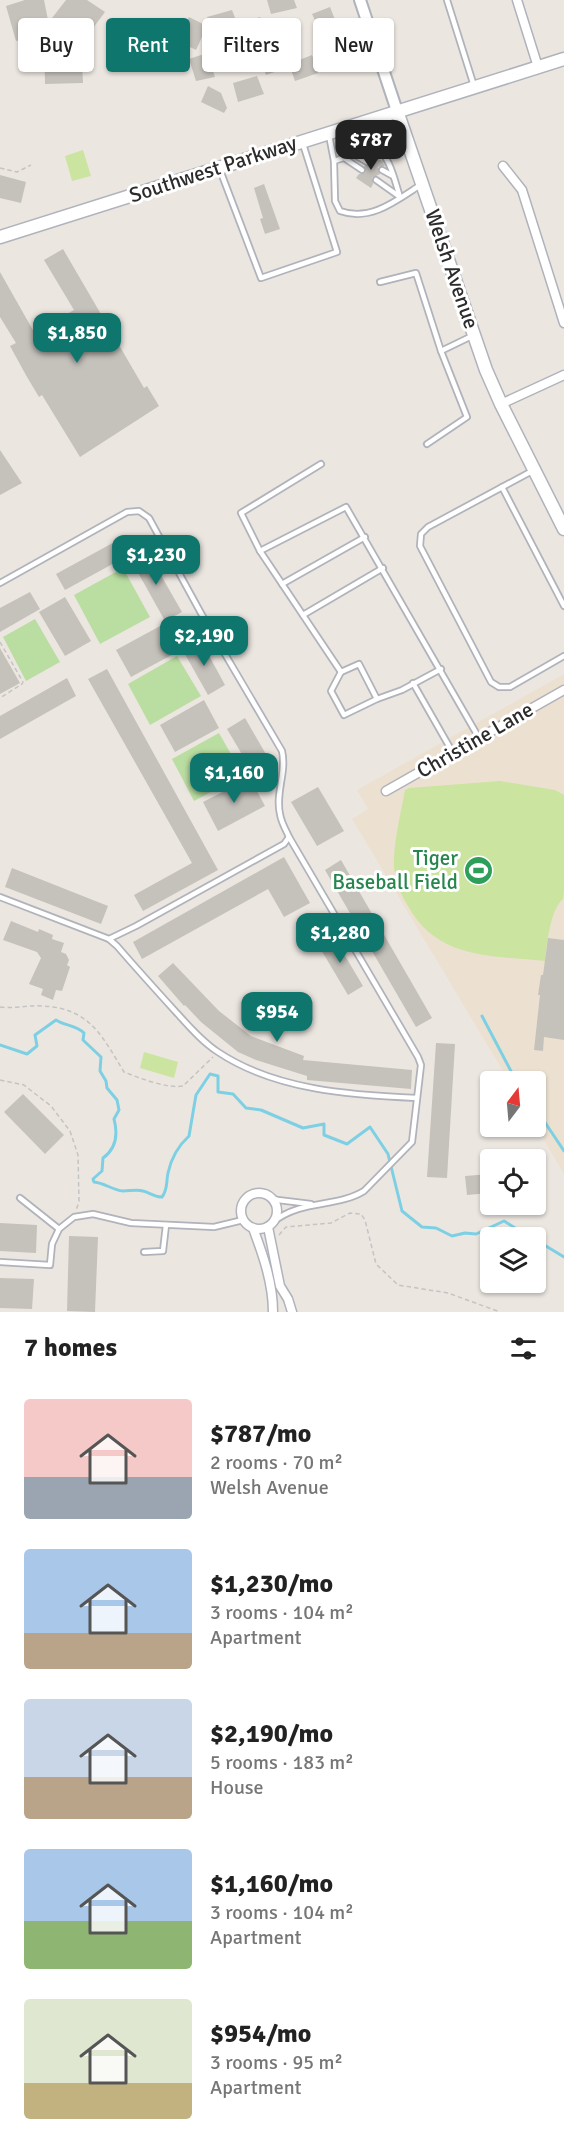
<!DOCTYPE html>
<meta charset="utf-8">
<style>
body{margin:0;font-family:Signika,sans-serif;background:#f6f6f6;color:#222;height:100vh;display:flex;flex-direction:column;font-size:22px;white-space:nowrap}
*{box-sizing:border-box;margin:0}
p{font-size:20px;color:#767676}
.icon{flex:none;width:33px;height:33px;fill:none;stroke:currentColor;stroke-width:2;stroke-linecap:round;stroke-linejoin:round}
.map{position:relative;height:1312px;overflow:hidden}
.drawer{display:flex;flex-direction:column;background:#fff;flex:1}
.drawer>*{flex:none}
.banner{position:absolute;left:18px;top:18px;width:528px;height:54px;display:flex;gap:12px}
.needle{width:39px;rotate:16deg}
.fabs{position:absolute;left:480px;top:1071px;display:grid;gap:12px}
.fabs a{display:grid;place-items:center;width:66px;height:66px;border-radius:6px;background:#fff;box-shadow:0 2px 4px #0004;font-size:30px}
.price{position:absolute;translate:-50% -51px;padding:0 14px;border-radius:12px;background:#0f766e;color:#fff;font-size:20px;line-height:39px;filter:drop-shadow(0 2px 3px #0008)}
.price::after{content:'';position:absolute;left:50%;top:36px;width:18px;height:14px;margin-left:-9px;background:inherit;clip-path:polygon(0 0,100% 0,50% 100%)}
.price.current{background:#222;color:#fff}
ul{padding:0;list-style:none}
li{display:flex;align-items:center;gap:18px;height:150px;padding:0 24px}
li span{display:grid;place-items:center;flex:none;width:168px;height:120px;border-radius:6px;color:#555}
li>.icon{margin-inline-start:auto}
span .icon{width:72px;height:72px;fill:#fffc;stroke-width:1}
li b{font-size:26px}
h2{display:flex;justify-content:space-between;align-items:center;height:72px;padding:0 24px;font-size:26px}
.pill{padding:0 21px;border-radius:6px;background:#fff;box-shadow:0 2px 4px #0004;font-size:21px;line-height:54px}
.pill.current{background:#0f766e;color:#fff}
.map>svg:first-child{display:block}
.education{fill:#ece1d1}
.green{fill:#badea2}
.pitch{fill:#cbe49f}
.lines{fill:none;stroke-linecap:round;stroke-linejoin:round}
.stream{stroke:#7dd0e4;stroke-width:3}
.building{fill:#c5c1bb}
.service-casing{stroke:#b0b3bb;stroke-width:8}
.minor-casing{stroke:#b0b3bb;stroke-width:11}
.tertiary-casing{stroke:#b0b3bb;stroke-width:14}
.secondary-casing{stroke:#b0b3bb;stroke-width:15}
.path{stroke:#c4c4c4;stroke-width:1.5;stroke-dasharray:4.5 3;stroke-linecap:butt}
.service{stroke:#fff;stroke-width:4.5}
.minor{stroke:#fff;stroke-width:8}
.tertiary{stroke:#fff;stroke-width:10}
.secondary{stroke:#fff;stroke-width:12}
.labels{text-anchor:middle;stroke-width:6;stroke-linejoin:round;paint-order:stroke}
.street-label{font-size:21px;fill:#2c2c2c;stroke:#fff}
.leisure-label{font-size:21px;fill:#27864d;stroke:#fff;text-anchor:end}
</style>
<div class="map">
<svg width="564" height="1312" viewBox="0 0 564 1312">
<rect width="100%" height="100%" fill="#ece6e0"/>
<path class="education" d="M564 674V1174L536 1126V1082L509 1081 352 819 368 809 357 790Z"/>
<g class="green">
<path d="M123 568 150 617 100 644 74 595Z"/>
<path d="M35 619 60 662 26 681 3 637Z"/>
<path d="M177 656 201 696 150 725 128 684Z"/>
<path d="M219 733 243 775 194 801 172 759Z"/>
</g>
<g class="pitch">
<path d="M83 150 91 176 72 181 65 156Z"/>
<path d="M500 781 555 790 564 795V891L563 899C550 910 547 944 545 961 491 955 438 960 408 906 399 892 393 875 394 858 395 836 401 812 405 790L409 788Z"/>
<path d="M144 1052 178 1062 174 1078 140 1068Z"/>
</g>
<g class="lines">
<g class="stream">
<path d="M482 1016 512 1073 520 1082"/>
<path d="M0 1045 27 1054 37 1046 35 1035 56 1020C65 1026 76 1025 84 1033L83 1040 101 1057 100 1071 106 1081 107 1088 117 1100 119 1110 114 1119C118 1134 117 1148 103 1158L102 1171 93 1179 94 1182C105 1183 112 1190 123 1191 130 1191 137 1189 143 1191 151 1193 154 1197 162 1197 168 1189 166 1182 168 1173 171 1159 178 1146 189 1136L196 1095 210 1074 218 1076V1092L233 1094 246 1108 261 1110 303 1128 324 1124V1135L347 1144 370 1127 388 1154 402 1211 422 1227 436 1228 452 1236 465 1233 476 1234 504 1221 531 1238"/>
<path d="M536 1109 564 1151"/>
<path d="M536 1240 564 1257"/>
</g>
</g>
<g class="building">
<path d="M25 0H44L53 45H81L83 83 45 84 44 35 16 41 6 6Z"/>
<path d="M66 0H87L105 12 84 40 52 18Z"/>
<path d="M267 0H294L297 8 271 14Z"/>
<path d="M330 7 340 32 323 37 312 14Z"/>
<path d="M232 10 239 28 214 36 207 17Z"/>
<path d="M189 17 207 26 196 50 177 41Z"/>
<path d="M260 17 271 46 278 44 286 68 266 75 255 44 251 46 244 23Z"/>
<path d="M331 42 350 49 338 72 320 64Z"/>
<path d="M204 54H207L215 77 196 81 189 59Z"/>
<path d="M312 55 318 73 295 81 289 64Z"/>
<path d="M257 76 264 94 238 102 233 83Z"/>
<path d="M208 86 221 93 227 108 224 113 201 102Z"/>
<path d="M372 155 382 161 385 166 378 167 380 174 372 178 373 184 371 188 356 178 359 174H363L366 172 364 166 371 165 369 158Z"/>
<path d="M0 175 26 182 21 203 0 198Z"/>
<path d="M264 184 280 229 265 234 260 219 263 218 254 188Z"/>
<path d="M63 249 144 388 147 386 159 406 80 457 42 395 39 397 27 377 10 346 16 343 0 317V272L34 332 74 310 44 260Z"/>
<path d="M0 450 22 483 0 495Z"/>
<path d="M120 539 129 555 65 590 56 574Z"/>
<path d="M147 551 182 612 165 621 131 560Z"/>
<path d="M30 592 40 609 0 632V608Z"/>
<path d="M65 597 91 641 65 656 39 612Z"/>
<path d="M162 625 177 652 131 677 116 650Z"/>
<path d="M200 639 225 685 208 695 182 649Z"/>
<path d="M0 648 20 683 0 694Z"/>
<path d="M107 669 218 870 143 911 134 895 192 863 88 679Z"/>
<path d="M67 678 76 696 0 739V716Z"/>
<path d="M204 700 219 728 175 752 160 725Z"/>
<path d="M245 718 271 763 253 773 227 729Z"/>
<path d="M250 778 265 806 218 831 203 802Z"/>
<path d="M318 787 344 831 317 846 291 802Z"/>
<path d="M284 857 310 903 284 917 268 889 142 959 133 942Z"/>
<path d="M341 860 432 1018 416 1027 325 870Z"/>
<path d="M12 868 108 906 101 924 5 887Z"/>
<path d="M11 921 38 932 39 929 53 935 52 939 64 943 61 952 66 954 69 960 67 965 70 967 62 991 56 990 53 1000 41 995 43 989 29 984 41 958 37 952 3 940Z"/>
<path d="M332 934 363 986 348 995 317 943Z"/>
<path d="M548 938 564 940V1040L544 1037 543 1051 534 1050 540 995H538L541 975H543Z"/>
<path d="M173 963 219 1011 251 1036 304 1056 303 1060 412 1070 411 1089 307 1080V1076L256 1060 238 1052 201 1022 185 1005 184 1006 158 976Z"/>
<path d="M436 1043 455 1044 447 1178 427 1177Z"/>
<path d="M23 1094 64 1135 45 1154 4 1112Z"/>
<path d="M490 1174V1193L467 1195 465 1176Z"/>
<path d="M0 1223 37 1225 36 1253 0 1251Z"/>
<path d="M69 1236 98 1237 95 1312 67 1311Z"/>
<path d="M0 1278 34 1279 32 1309 0 1308Z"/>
</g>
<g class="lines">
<defs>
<g id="service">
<path d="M447 0 474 86"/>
<path d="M329 135 334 161 335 201 340 211C371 222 397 200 422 184"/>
<path d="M355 155 367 162"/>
<path d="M344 158 362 170"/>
<path d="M334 161C344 158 365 149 375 150 389 150 396 186 400 197"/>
<path d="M220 170 261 278 337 252 303 144"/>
<path d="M382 170 393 176"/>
<path d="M376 180 400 197"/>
<path d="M380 282 416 273 441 351"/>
<path d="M427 444 467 417 441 351 474 335"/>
<path d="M534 470 428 527 421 534 420 546 491 682 499 687H510L564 656"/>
<path d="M502 487 564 606"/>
<path d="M260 551 241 513 321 464"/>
<path d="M0 583 127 512 139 511 149 518 202 615 282 751C287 772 275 793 280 814 281 822 286 830 289 837L418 1057 421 1065 412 1142 364 1191C336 1208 302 1199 273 1222"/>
<path d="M282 584 365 537"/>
<path d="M303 615 383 568"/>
<path d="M441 669 402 690 377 699 359 664 341 672 260 551 346 507 479 738"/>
<path d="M341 672 331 691 344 715 377 699"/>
<path d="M413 683 453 753"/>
<path d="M0 897 109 939 117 946C136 968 155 989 175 1011 188 1025 201 1041 218 1052 275 1090 350 1095 417 1098"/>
<path d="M109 939 136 926 284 844 289 837"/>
<path d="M20 1198 59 1229"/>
<path d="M271 1198 278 1200 311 1204"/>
<path d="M144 1252 163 1251 166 1225"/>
<path d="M0 1262 50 1265 52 1244 59 1229 74 1217 93 1214 131 1223 214 1227 243 1220"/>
</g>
<g id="minor">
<path d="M517 0 538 67"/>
<path d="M503 166 522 190 564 323"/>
<path d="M501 404 564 375"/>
<path d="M386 791 564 690"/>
<circle cx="259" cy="1211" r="18"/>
<path d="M268 1227 280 1286 288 1299 292 1312"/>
<path d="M253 1228C263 1255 273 1283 273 1312"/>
</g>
<path id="tertiary" d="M360 0 397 111"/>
<g id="secondary">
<path d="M397 111 486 370 501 404 564 529"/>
<path d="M0 237 564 59"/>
</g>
</defs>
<use href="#service" class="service-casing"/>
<use href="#minor" class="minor-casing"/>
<use href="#tertiary" class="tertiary-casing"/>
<use href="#secondary" class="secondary-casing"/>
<g class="path">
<path d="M0 168 17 172 31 165"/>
<path d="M0 642 23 682 22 684 0 698"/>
<path d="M0 1007C15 1009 27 1005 42 1006 90 1008 102 1036 124 1072 139 1078 168 1089 183 1086L213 1057"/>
<path d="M0 1080 24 1085 29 1089 51 1106 70 1131 78 1155 79 1202 76 1210"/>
<path d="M279 1235 286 1227 331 1223 350 1213 361 1214 365 1220 376 1264 398 1285 448 1293 500 1312"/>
</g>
<use href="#service" class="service"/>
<use href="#minor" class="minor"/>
<use href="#tertiary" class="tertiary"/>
<use href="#secondary" class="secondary"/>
</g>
<defs>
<symbol id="stadium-disc" viewBox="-11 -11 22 22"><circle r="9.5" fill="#2e9e5b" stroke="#fff"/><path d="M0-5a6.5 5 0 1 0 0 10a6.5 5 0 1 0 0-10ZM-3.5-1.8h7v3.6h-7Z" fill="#fff"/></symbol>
</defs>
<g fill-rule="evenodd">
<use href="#stadium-disc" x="462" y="854" width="33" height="33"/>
</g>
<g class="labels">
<g class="street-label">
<text transform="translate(213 169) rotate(-18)" y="7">Southwest Parkway</text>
<text transform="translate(452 269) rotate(71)" y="7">Welsh Avenue</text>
<text transform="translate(475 740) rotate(-30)" y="7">Christine Lane</text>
</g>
<g class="leisure-label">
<text x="458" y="865">Tiger<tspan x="458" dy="24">Baseball Field</tspan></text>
</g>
</g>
</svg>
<div class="fabs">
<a><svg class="needle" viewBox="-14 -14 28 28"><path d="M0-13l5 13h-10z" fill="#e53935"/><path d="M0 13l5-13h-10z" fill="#767676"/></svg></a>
<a><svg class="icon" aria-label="locate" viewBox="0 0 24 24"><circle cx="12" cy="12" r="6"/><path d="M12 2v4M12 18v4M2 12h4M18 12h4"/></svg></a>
<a><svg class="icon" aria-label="layers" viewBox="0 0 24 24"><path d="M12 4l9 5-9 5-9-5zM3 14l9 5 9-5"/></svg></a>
</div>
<b class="price current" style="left:371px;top:171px">$787</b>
<b class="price" style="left:77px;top:364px">$1,850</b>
<b class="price" style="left:156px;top:586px">$1,230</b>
<b class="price" style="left:204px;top:667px">$2,190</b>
<b class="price" style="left:234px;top:804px">$1,160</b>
<b class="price" style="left:340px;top:964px">$1,280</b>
<b class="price" style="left:277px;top:1043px">$954</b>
<div class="banner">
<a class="pill">Buy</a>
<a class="pill current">Rent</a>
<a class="pill">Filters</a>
<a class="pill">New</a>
</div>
</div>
<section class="drawer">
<h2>7 homes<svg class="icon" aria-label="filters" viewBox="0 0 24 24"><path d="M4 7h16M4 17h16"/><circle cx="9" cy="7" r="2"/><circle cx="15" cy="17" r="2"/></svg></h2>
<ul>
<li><span style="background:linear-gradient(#f6c9c9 65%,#9aa5b1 0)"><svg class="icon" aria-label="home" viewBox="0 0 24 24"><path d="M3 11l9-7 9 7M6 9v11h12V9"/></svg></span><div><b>$787/mo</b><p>2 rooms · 70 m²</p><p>Welsh Avenue</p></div></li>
<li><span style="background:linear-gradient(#a9c7e8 70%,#b9a48a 0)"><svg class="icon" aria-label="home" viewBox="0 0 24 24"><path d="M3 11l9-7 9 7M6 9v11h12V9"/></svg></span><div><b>$1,230/mo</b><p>3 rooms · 104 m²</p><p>Apartment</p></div></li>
<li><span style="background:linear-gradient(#c9d6e8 65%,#b9a48a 0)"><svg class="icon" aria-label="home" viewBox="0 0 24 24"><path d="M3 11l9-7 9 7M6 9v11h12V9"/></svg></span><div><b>$2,190/mo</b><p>5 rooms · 183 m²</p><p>House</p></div></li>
<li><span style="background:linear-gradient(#a9c7e8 60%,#8fb573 0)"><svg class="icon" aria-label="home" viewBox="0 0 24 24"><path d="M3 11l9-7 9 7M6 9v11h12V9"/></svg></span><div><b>$1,160/mo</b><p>3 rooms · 104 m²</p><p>Apartment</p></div></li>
<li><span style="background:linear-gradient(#dfe7d0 70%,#c2b280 0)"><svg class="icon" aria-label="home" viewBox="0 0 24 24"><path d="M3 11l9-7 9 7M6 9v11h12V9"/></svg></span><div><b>$954/mo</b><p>3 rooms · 95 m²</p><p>Apartment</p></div></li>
</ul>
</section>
